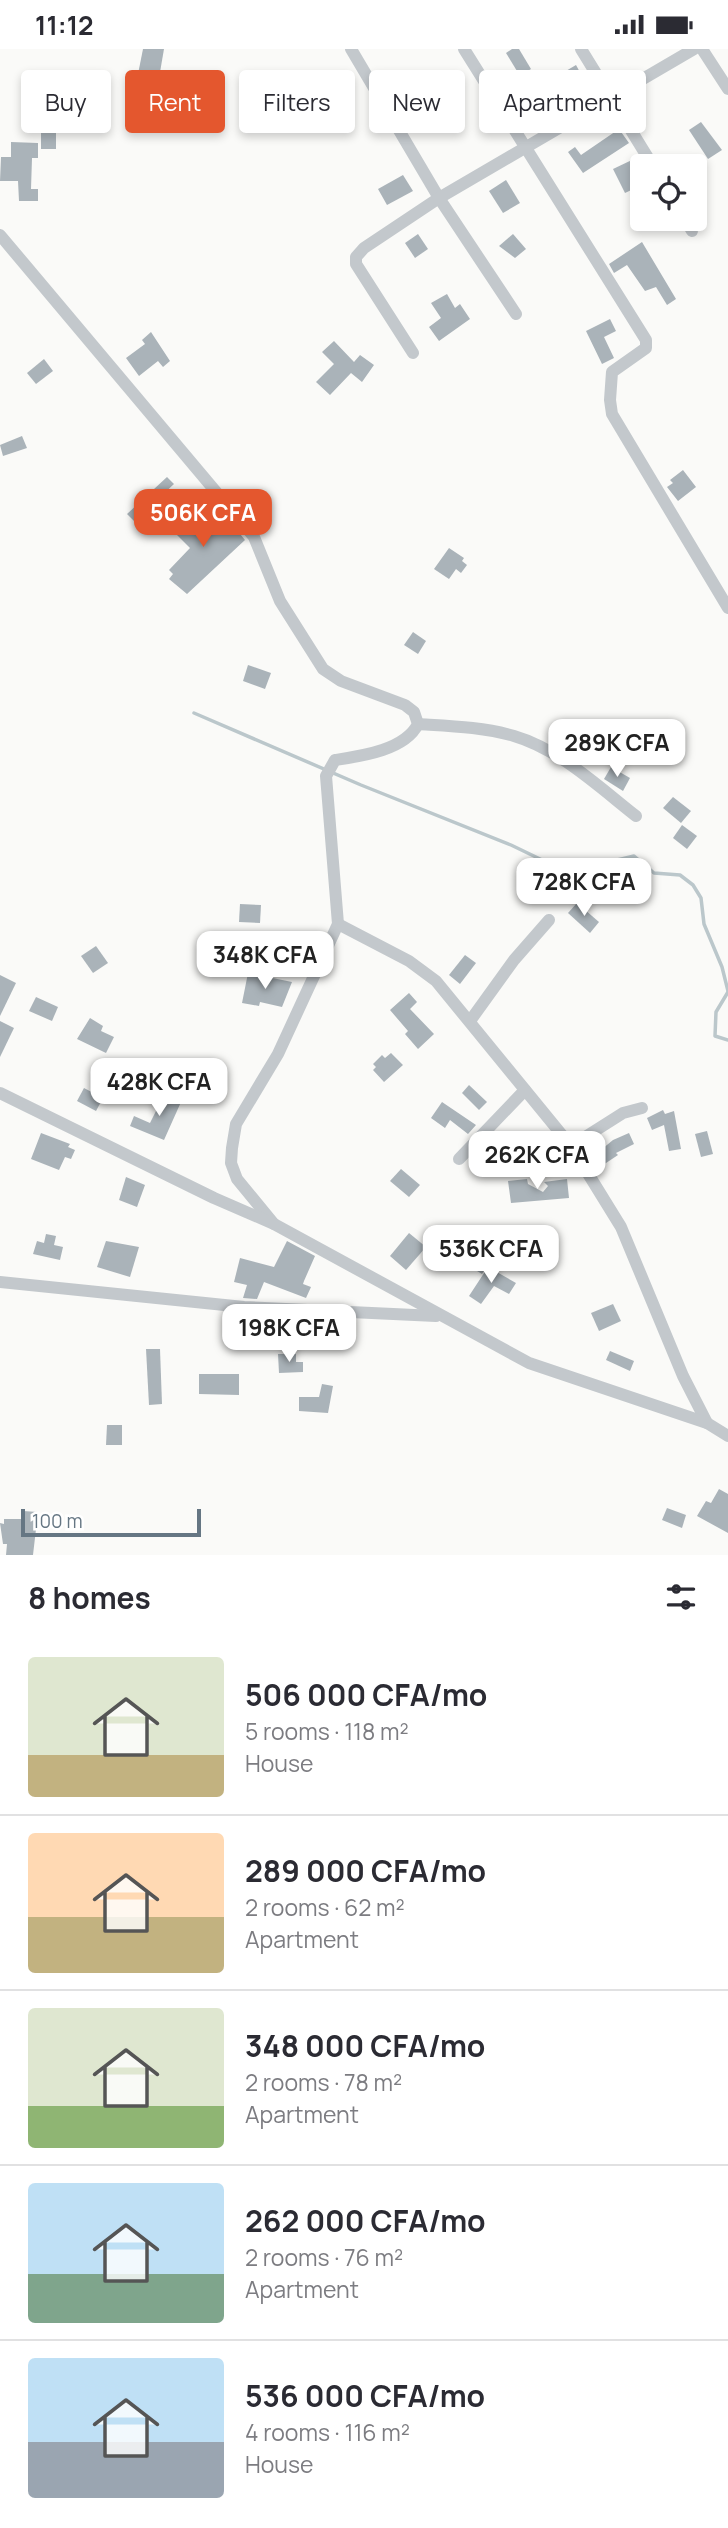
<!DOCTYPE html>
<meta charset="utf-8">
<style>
body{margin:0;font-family:Manrope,sans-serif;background:#f7f7f7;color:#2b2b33;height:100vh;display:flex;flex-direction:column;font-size:26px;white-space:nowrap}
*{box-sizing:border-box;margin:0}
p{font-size:23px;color:#7c7c81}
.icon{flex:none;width:38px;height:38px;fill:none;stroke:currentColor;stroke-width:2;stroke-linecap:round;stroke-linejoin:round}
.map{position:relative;height:1506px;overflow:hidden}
.panel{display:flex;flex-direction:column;background:#fff;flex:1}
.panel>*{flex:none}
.top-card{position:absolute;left:21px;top:21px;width:686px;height:63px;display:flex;gap:14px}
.buttons{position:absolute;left:630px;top:105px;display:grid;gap:14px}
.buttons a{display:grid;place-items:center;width:77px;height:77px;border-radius:7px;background:#fff;box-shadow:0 4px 10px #0003;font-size:35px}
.scale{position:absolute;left:21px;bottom:18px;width:180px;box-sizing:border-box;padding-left:7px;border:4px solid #657683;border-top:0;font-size:19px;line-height:24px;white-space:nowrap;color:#657683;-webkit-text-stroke:5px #fff;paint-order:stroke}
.price{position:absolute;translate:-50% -60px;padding:0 16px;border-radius:14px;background:#fff;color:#222;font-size:23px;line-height:46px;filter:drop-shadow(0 2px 4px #0008)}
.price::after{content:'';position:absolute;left:50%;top:42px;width:21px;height:16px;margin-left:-10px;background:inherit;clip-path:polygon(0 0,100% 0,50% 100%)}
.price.active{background:#e4572e;color:#fff}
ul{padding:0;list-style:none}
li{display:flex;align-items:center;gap:21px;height:175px;padding:0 28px}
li+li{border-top:2px solid #e1e1e2}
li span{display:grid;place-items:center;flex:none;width:196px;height:140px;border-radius:7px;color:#555}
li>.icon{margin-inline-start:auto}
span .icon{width:84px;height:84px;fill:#fffc;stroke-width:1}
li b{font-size:30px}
h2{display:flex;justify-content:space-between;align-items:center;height:84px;padding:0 28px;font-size:30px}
.chip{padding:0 24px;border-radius:7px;background:#fff;box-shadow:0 4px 10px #0003;font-size:24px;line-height:63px}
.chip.active{background:#e4572e;color:#fff}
.status{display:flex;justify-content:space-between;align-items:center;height:49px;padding:0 35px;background:#fff;direction:ltr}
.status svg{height:19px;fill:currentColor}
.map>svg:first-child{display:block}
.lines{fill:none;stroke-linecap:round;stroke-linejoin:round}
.stream{stroke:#bbc7cb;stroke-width:3.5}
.building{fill:#aab3b9}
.minor{stroke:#c3c8cc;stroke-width:12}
</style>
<div class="status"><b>11:12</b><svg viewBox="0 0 49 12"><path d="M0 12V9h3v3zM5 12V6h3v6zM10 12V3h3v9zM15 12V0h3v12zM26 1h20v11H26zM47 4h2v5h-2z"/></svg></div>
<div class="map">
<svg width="728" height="1506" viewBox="0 0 728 1506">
<rect width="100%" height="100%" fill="#fafaf8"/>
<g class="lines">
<g class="stream">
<path d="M194 664 361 736 511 796 567 823 634 807 654 824 680 826 693 836 701 849 704 875 722 918 728 942"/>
<path d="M728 943 716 963 715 987 728 991"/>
</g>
</g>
<g class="building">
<path d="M143 0H164L159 29 138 25Z"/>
<path d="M512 0H519L531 20 520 27 506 4Z"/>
<path d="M576 16 582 27 547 46 551 53 536 61 527 45Z"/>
<path d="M420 29 432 53 422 60 417 52 414 54 405 38Z"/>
<path d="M701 73 722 101 708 110 689 81Z"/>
<path d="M619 80 629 94 583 124 568 103 575 98 581 106Z"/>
<rect x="41" y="81" width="15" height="19"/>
<path d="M11 93 38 94V109H32L31 140H38V152H19L18 132H0L1 108H11Z"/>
<path d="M634 110 642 127V136L625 144 613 120Z"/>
<path d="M403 126 413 142 387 156 378 140Z"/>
<path d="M506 131 520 154 503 164 489 142Z"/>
<path d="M418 185 428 200 415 209 405 194Z"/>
<path d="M513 185 526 200 515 209 499 197Z"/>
<path d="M642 193 676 250 667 256 656 238 645 242 627 216 614 224 609 215Z"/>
<path d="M447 245 455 259 460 255 470 270 439 292 429 278 441 269 431 254Z"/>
<path d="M610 270 616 282 604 288 614 309 602 315 586 282Z"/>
<path d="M151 283 170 312 163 318 158 312 139 327 126 309 145 295 142 291Z"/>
<path d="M334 292 354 313 360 306 374 316 362 333 351 324 330 346 316 333 334 315 322 303Z"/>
<path d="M44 310 53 322 36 335 27 324Z"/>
<path d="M22 387 27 399 3 407 0 396Z"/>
<path d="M683 421 696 438 678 452 667 438 673 434 670 431Z"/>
<path d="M167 428 174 435 142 465 156 478 148 486 127 465Z"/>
<path d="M184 464 194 475 203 466 212 474 223 464 245 491 187 545 169 530 173 525 169 521 190 499 169 478Z"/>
<path d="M449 499 464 509 462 512 467 516 461 524 456 520 449 530 434 520Z"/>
<path d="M413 583 426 592 418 605 404 596Z"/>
<path d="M248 616 271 624 265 640 243 632Z"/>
<path d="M611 718 630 729 623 742 604 730Z"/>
<path d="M673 748 691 762 681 774 663 759Z"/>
<path d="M682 776 697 787 687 800 673 789Z"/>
<path d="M577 854 599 873 590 884 568 864Z"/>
<path d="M240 855 261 856 260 874 239 873Z"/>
<path d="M96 897 108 914 93 924 81 907Z"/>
<path d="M465 906 476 914 460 935 449 926Z"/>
<path d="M248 924 292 933 282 958 260 953 259 957 242 954Z"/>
<path d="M0 926 16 934 0 967Z"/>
<path d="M409 944 417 953 410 960 434 985 418 1000 405 985 408 982 390 961Z"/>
<path d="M36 948 58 958 52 972 29 962Z"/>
<path d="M90 969 103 977 101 982 114 988 106 1004 77 990Z"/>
<path d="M0 972 14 979 0 1008Z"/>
<path d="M391 1004 403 1016 384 1033 373 1021 376 1018 373 1015 382 1006 385 1009Z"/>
<path d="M469 1036 487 1053 479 1061 462 1044Z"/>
<path d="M84 1039 103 1049 96 1062 77 1052Z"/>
<path d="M165 1044 181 1053 164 1091 130 1077 134 1067 150 1074Z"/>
<path d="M442 1053 476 1076 468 1085 450 1071 445 1079 431 1069Z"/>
<path d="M663 1061 665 1065 674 1062 681 1100 669 1102 664 1076 652 1081 647 1069Z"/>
<path d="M707 1082 713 1105 701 1108 695 1085Z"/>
<path d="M41 1084 70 1095 68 1098 75 1101 71 1110 65 1108 59 1121 31 1110Z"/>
<path d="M629 1084 634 1095 616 1104 618 1106 600 1118 596 1113 593 1115 590 1110 613 1091Z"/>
<path d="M482 1098 497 1109 487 1122 482 1119 480 1122 469 1114Z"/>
<path d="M401 1120 420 1136 409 1148 390 1132Z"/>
<path d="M126 1128 145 1136 137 1158 119 1151Z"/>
<path d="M527 1130 528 1135 543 1143 548 1137 544 1133 567 1130 569 1149 511 1154 508 1132Z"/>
<path d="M409 1184 426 1198 406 1221 390 1207Z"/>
<path d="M46 1185 56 1187 54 1196 63 1198 60 1211 33 1205 37 1192 44 1194Z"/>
<path d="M473 1188 497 1202 482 1225 464 1214 469 1206 464 1202Z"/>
<path d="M106 1192 139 1198 130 1228 97 1218Z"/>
<path d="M287 1192 315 1207 304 1232 303 1235 311 1238 306 1249 264 1233 257 1250 243 1249 247 1236 234 1233 240 1209 274 1218Z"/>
<path d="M488 1218 516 1234 509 1245 494 1237 481 1255 469 1247Z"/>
<path d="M613 1255 621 1272 599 1282 591 1264Z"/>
<path d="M146 1300H160L162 1355 149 1356Z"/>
<path d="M610 1302 634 1312 630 1322 606 1311Z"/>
<path d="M278 1305H296V1313H303V1323L279 1324Z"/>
<path d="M199 1325H239V1346L199 1345Z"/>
<path d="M322 1335 333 1337 328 1364 299 1362V1348H319Z"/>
<path d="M107 1376H122V1396H106Z"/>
<path d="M719 1440 728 1445V1484L697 1467 706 1452 711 1454Z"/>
<path d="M667 1459 686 1466 682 1479 662 1471Z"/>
<path d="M23 1462 38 1463 33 1506H6L7 1495H3L0 1474 4 1475V1470H23Z"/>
</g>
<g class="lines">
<g class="minor">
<path d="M351 0 439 149 516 265"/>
<path d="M464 0 646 291V299L612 323 610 351 612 365 728 559"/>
<path d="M581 0 653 117"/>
<path d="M702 0 728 40"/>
<path d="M685 170 692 182"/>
<path d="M0 186 254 488 280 552 323 620 341 632 405 656 414 663 418 675C405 701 362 707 335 711L326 727 338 875 278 1005 236 1075 232 1099 231 1114 237 1130 274 1175"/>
<path d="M413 304 356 215V208L364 199 439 149 694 0"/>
<path d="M418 675C450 677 484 678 514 687 559 700 599 738 636 767"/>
<path d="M338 875 409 912 436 932 571 1097 621 1178 683 1327 707 1374"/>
<path d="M470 972 514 911 549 871"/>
<path d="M0 1044 214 1149 274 1175 529 1314 707 1374 728 1387"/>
<path d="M571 1097 623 1064 642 1059"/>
<path d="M459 1110 525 1041"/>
<path d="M0 1233 244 1258 436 1267"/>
</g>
</g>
</svg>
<div class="buttons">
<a><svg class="icon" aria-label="locate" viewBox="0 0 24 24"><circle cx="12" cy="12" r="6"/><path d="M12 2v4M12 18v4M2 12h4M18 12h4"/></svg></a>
</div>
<div class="scale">100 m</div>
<b class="price active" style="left:203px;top:500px">506K CFA</b>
<b class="price" style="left:617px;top:730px">289K CFA</b>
<b class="price" style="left:584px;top:869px">728K CFA</b>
<b class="price" style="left:265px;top:942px">348K CFA</b>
<b class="price" style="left:159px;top:1069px">428K CFA</b>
<b class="price" style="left:537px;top:1142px">262K CFA</b>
<b class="price" style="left:491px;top:1236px">536K CFA</b>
<b class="price" style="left:289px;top:1315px">198K CFA</b>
<div class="top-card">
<a class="chip">Buy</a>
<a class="chip active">Rent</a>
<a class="chip">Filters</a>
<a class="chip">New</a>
<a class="chip">Apartment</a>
</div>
</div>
<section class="panel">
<h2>8 homes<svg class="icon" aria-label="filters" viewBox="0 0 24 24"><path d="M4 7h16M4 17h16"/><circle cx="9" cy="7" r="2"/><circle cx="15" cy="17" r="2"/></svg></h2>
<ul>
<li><span style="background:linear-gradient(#dfe7d0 70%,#c2b280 0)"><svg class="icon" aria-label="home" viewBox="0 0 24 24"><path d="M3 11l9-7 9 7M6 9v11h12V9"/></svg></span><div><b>506 000 CFA/mo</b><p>5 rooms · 118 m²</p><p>House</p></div></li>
<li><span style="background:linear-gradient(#ffd9b3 60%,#c2b280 0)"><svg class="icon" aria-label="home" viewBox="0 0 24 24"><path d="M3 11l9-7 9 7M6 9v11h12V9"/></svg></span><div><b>289 000 CFA/mo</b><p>2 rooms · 62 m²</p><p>Apartment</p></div></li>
<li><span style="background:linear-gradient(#dfe7d0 70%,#8fb573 0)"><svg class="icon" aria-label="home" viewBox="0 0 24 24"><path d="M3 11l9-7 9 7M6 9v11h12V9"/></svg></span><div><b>348 000 CFA/mo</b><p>2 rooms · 78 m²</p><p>Apartment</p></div></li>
<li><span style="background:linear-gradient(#bfe0f5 65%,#7fa58c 0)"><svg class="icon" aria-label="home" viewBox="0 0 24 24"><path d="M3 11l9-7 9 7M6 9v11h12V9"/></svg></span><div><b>262 000 CFA/mo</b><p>2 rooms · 76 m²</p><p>Apartment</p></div></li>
<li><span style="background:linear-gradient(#bfe0f5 60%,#9aa5b1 0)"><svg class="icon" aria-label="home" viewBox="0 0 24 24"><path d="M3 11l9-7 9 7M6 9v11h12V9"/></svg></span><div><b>536 000 CFA/mo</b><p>4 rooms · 116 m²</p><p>House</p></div></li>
</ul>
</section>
